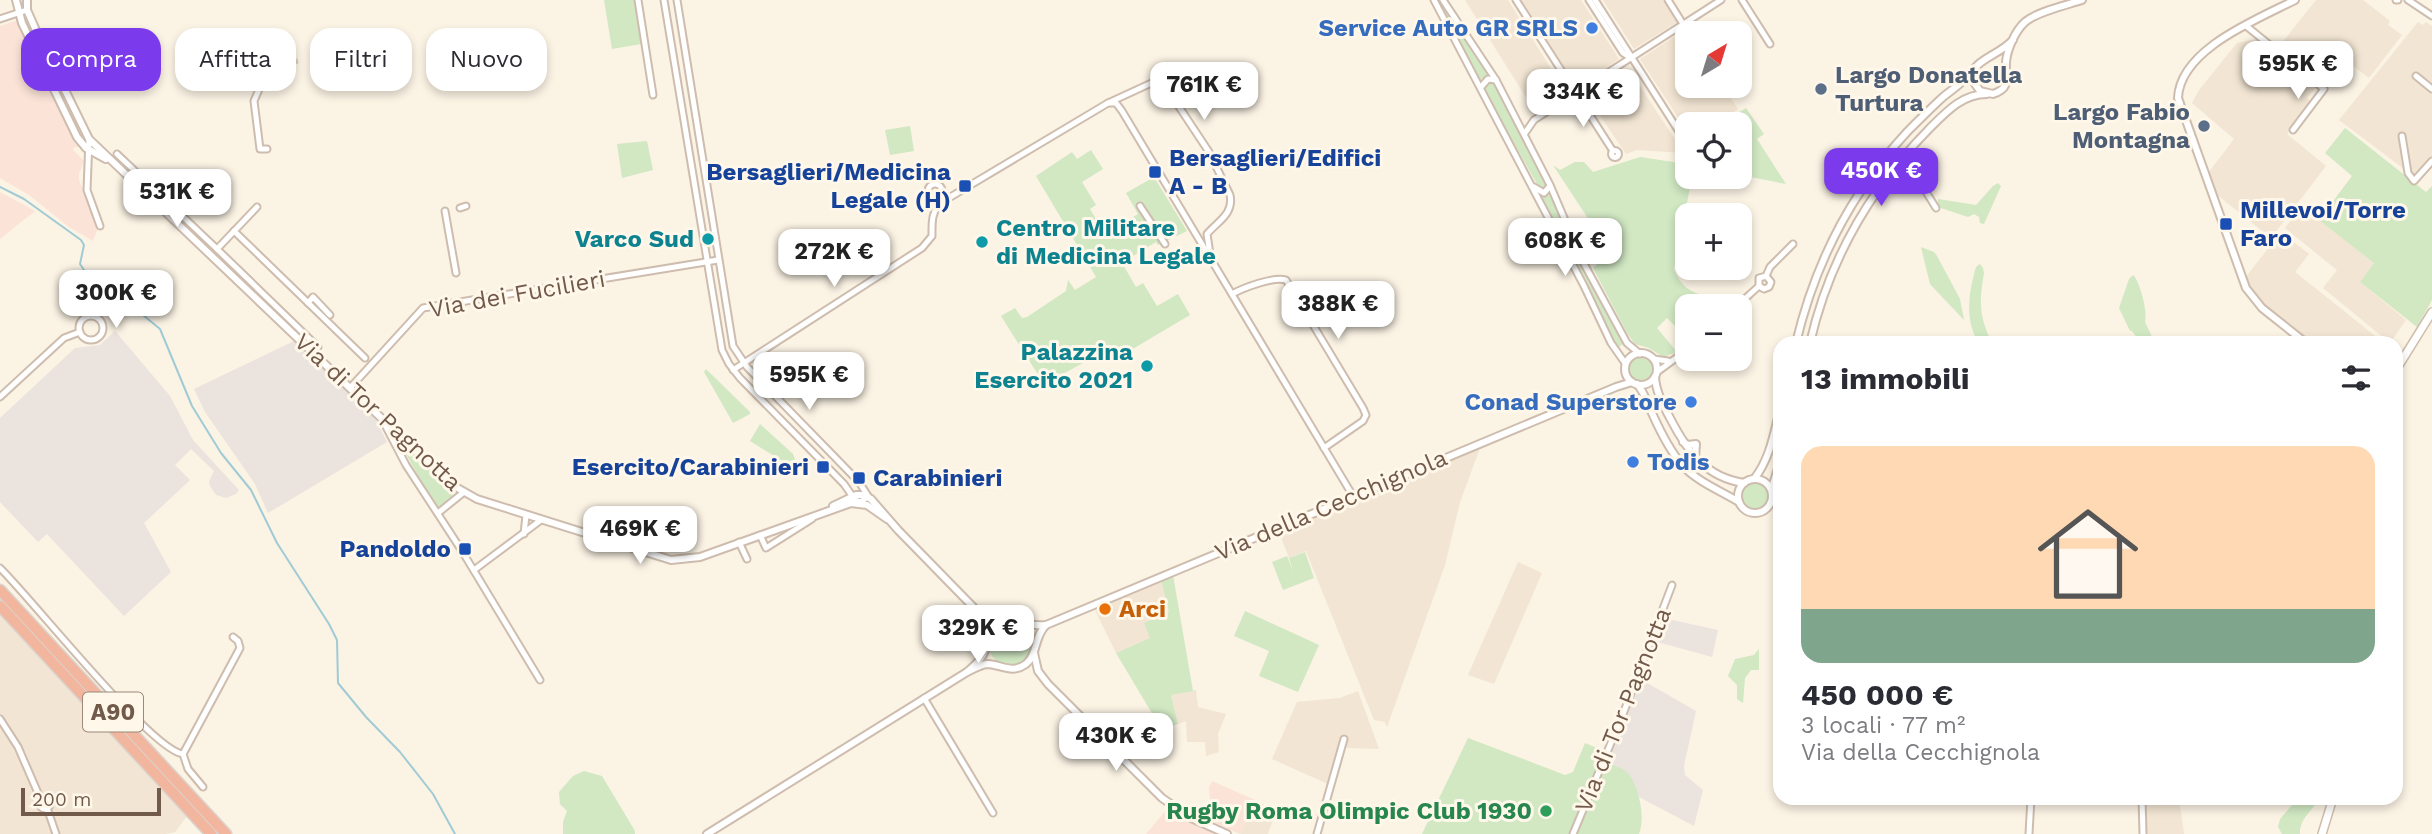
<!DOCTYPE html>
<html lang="it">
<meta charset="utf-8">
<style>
body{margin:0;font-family:"Work Sans",sans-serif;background:#f7f7f7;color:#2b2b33;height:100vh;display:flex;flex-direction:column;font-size:26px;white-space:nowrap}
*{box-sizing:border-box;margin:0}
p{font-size:23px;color:#7c7c81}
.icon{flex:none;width:38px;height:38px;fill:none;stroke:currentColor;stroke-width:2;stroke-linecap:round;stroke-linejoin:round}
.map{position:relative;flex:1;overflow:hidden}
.drawer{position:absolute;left:1773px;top:336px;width:630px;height:469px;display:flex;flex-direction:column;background:#fff;border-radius:21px;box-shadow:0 4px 10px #0003}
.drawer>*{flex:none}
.guide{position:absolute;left:21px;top:28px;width:665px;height:63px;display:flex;gap:14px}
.needle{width:46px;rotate:38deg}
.fabs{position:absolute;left:1675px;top:21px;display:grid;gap:14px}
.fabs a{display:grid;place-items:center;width:77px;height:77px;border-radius:14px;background:#fff;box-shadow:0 4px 10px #0003;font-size:35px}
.scale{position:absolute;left:21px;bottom:18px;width:140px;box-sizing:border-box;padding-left:7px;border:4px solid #725a4b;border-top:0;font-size:19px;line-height:24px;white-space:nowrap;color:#725a4b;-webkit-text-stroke:5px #fef7ea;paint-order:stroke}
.price{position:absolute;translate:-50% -60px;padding:0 16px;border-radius:14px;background:#fff;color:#222;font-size:23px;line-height:46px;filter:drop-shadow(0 2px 4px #0008)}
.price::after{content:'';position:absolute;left:50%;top:42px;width:21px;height:16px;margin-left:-10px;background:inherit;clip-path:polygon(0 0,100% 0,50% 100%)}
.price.active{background:#7c3aed;color:#fff}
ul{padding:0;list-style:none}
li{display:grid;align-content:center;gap:14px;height:371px;padding:0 28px}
li span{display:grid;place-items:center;height:217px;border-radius:21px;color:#555}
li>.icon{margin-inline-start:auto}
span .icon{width:126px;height:126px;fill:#fffc;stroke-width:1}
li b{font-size:30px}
h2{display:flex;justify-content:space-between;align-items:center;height:84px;padding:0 28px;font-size:30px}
.chip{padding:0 24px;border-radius:21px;background:#fff;box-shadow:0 4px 10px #0003;font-size:24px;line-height:63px}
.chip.active{background:#7c3aed;color:#fff}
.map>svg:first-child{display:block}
.residential{fill:#f2e5d3}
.commercial{fill:#fbe3d8}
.industrial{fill:#ebe4de}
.green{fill:#d1e8c3}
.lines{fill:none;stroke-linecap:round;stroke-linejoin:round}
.stream{stroke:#a0cbd5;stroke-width:2}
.minor-tunnel{stroke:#d9cdbe;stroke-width:5;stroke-dasharray:5 2.5;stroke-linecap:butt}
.minor-casing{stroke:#cebdae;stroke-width:9}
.tertiary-casing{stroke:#cebdae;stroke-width:10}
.secondary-casing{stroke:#d0bdab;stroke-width:10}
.motorway-casing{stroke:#dad4d0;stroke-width:13}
.minor{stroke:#fff;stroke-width:5}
.tertiary{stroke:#fff;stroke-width:6}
.secondary{stroke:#fff;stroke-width:7}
.motorway{stroke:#f2b69e;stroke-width:10}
.shop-dot{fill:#3f7fe0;stroke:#fef7ea;stroke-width:2.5}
.service-dot{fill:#5c6f8a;stroke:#fef7ea;stroke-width:2.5}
.transit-dot{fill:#1a4fb4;stroke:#fef7ea;stroke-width:2.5}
.culture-dot{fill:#0f9aa8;stroke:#fef7ea;stroke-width:2.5}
.food-dot{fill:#e8710a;stroke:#fef7ea;stroke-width:2.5}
.leisure-dot{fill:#2e9e5b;stroke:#fef7ea;stroke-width:2.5}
.labels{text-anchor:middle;stroke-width:6;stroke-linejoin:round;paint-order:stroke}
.shield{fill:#fef7ea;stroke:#9c897b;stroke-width:2}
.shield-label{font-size:23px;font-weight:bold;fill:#725a4b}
.shop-label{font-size:24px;font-weight:bold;fill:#366cbe;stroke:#fef7ea;text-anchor:end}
.service-label{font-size:24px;font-weight:bold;fill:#4e5e75;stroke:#fef7ea;text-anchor:start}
.transit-label{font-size:24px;font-weight:bold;fill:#164399;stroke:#fef7ea;text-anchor:start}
.culture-label{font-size:24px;font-weight:bold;fill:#0d838f;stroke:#fef7ea;text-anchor:end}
.street-label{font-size:24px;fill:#725a4b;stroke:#fef7ea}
.food-label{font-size:24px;font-weight:bold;fill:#c56008;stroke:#fef7ea;text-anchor:start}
.leisure-label{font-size:24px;font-weight:bold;fill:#27864d;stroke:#fef7ea;text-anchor:end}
</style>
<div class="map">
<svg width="2432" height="834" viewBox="0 0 2432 834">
<rect width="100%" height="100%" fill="#fbf3e4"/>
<g class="residential">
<path d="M1465 0H1508L1565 91 1534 110Z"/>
<path d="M1521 0H1581L1619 59 1576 87Z"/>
<path d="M1603 0H1663L1677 22 1634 49Z"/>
<path d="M2316 0H2363L2390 21 2388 25 2402 35 2369 78 2348 62 2327 88 2277 49Z"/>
<path d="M2418 22 2423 25 2426 22 2432 26V157L2416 178 2339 120Z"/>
<path d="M1686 29 1689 33H1687V86H1723L1738 109 1716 124H1687V131L1640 59Z"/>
<path d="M2256 39 2316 87 2307 98 2311 101 2287 134 2326 166 2271 238 2216 194 2208 173 2234 139 2192 103 2199 90 2237 43Z"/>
<path d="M1628 68 1684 153 1637 150 1626 154 1587 96Z"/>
<path d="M2302 206 2374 263 2360 282 2406 320 2390 343 2383 341 2384 338 2323 288 2337 270 2285 228Z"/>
<path d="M2281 232 2309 254 2295 272 2379 339 2377 343H2313L2265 305 2252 291 2245 278Z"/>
<path d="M1480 448 1460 502 1445 565 1387 727 1385 722 1374 720 1306 551 1289 558 1279 532Z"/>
<path d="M1518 562 1542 573 1494 684 1468 675Z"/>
<path d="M1161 580 1169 612 1150 638 1116 653 1094 608Z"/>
<path d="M0 615 187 816 175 832 166 834H0Z"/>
<path d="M1196 690 1198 707 1226 714 1218 734 1219 752 1206 756 1205 742H1187L1186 721 1178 724 1171 695Z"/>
<path d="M1358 691 1379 749 1347 748 1342 738 1340 739 1341 744 1328 784 1272 759 1297 702 1340 698Z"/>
<path d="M2146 798H2179L2184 834H2145Z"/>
<path d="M1255 800 1276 811 1268 834H1240Z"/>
</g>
<g class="commercial">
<path d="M18 20 74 138 73 140 80 147H74L73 150 84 161 79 174V180L98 228 93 241 69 227 29 195 0 178V26Z"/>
<path d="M0 192 35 211 0 239Z"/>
<path d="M1212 781 1255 800 1240 834 1212 822 1209 788Z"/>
<path d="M1168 808 1187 820 1218 834H1146Z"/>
</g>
<g class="industrial">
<path d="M115 331 170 396 193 440 239 490 236 494 226 498 216 495 210 486 209 481 214 471 191 449 175 465 190 480 144 523 171 572 124 616 47 534 38 542 0 502V418L75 348 100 345Z"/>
<path d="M294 341 373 414 387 442 268 513 255 484 205 412 194 389Z"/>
<path d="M1663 618 1718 630 1712 657 1654 641Z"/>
<path d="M1640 679 1696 711 1684 766 1685 775 1703 790 1694 826 1639 797 1627 772 1606 762Z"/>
</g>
<g class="green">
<path d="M604 0H634L641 44 612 49Z"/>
<path d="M1437 0H1441L1492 75 1486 76 1480 80Z"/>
<path d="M1490 82 1495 85 1511 117 1515 120 1547 185 1545 190 1539 188 1486 93 1485 88Z"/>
<path d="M1746 108 1764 134 1757 139 1786 184 1740 175V124H1720Z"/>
<path d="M910 126 914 151 890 155 885 130Z"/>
<path d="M2345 128 2426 192 2432 186V300L2417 327 2360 282 2374 263 2319 220 2352 176 2325 153Z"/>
<path d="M647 141 653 170 622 178 617 144Z"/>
<path d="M1091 150 1103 169 1082 182 1096 205 1090 209 1105 234 1138 214 1126 193 1154 177 1187 231 1158 245 1156 242 1122 263 1136 287 1143 283 1157 306 1178 294 1190 315 1114 360 1097 359 1085 362 1044 384 1001 316 1015 308 1022 318 1027 317 1066 291 1068 280 1075 290 1096 277 1036 176 1072 152 1077 159Z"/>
<path d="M1640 157 1687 164V177H1692L1674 269C1685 297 1703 295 1730 299L1731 302 1726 306H1687V338L1667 318 1657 328 1677 352 1663 357 1649 348 1635 344 1627 333 1593 268 1610 252 1553 165 1560 170 1575 162H1584L1593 172Z"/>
<path d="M1998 183 2001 186 1984 224 1980 223 1979 217 1974 214 1968 217 1938 207V199L1976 205 1993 186Z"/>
<path d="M1551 194 1570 244 1624 343 1618 348 1541 198Z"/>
<path d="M1921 247 1934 252 1937 256 1960 299 1964 320 1930 284Z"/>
<path d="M1980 264 1983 268 1984 273C1979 302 1979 316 1992 343H1979C1964 321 1969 291 1976 267Z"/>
<path d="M2133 275C2140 281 2148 313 2145 322L2155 343C2146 343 2137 340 2132 331H2130L2119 308 2129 279Z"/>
<circle cx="1641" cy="369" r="13"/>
<path d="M706 369 750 412V414L733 423 704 372Z"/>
<path d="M760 424 793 454 795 459 794 462H784L750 441Z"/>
<path d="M397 438 452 488 455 492 453 497 440 507 435 506Z"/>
<circle cx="1756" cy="496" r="14"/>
<path d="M1305 552 1314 578 1283 590 1272 562 1287 556 1293 571 1289 558Z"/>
<path d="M1173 575 1193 691 1171 695 1178 724 1162 730 1116 653 1150 638 1144 623 1169 612 1161 580Z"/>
<path d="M1245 611 1319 645 1298 692 1259 676 1269 651 1234 636Z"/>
<circle cx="1010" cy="645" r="21"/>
<path d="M1759 649V670H1751L1745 678 1743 703 1737 699V685L1728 676 1735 659 1754 655Z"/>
<path d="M1468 738 1565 775 1573 772 1585 743 1604 751 1569 834H1422Z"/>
<path d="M1606 762C1612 765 1623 768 1627 772 1639 785 1646 819 1639 834H1576Z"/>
<path d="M584 771 602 776 635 831V834H563V822L567 811 560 804 559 792 573 776Z"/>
<path d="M2298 798H2320C2313 810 2299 819 2300 834H2282L2278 827 2280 819Z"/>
</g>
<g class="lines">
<path class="stream" d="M0 187 24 199 81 240 84 245 80 264 86 273 119 301 143 315 160 329 192 406 221 453 251 490 277 543 329 624 337 640 338 683 366 717 400 752 433 794 455 834"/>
<path class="minor-tunnel" d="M295 59 296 64"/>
<defs>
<g id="minor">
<path d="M638 0 653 95"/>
<path d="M664 0 722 350 729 364 740 378 844 484 855 500 861 502 868 496 859 482 747 367 733 346 677 0"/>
<path d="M1434 0 1584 286 1611 343 1625 363"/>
<path d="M1443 0 1496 80 1550 185 1582 260 1627 343 1640 354"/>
<path d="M1516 0 1613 151"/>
<path d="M1589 0 1623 53 1631 58"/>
<path d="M1595 0 1685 141"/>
<path d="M1668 0 1683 24"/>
<path d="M1742 0 1770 44"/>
<path d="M2396 0H2398"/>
<path d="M2408 0 2432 16"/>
<path d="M0 19 27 10"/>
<path d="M2245 25 2324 89 2293 130"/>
<path d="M78 33 99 52 96 55"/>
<path d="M2416 76 2432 89"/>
<path d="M263 80 254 101 260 149H267"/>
<path d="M1481 87 1488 79 1496 80"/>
<path d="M1108 103 1158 80 1164 84 1209 152 1230 195C1234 214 1218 221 1207 234L1210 254"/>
<path d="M1525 133 1534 120 1721 0"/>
<path d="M2402 136 2408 173 2414 181 2432 161"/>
<path d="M89 139 87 190 100 226"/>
<path d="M1687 141 1683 145 1687 148"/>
<path d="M1912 149 1910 166 1936 208"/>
<circle cx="1615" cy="154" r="3.5"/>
<path d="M117 154 217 249 257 207"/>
<circle cx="935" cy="191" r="7"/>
<path d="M1534 187 1544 193 1550 186"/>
<path d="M1140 206 1165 244"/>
<path d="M460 208 466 206"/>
<path d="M445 211 456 273"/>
<path d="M234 231 365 358"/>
<path d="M217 249 318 347"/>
<path d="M1759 286 1764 289 1769 287 1771 282 1766 276"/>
<path d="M1232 294C1243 288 1274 276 1286 280L1363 408 1366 415 1363 421 1324 448"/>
<path d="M308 303 313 297 330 315"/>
<path d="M1737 306 1759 286V278L1766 276 1770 267 1793 244"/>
<circle cx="91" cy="328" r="12"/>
<path d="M1654 359 1668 361"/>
<path d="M733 370 922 248 932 236C932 222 931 212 942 202L1108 103H1116L1122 111 1353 496"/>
<path d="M1657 372 1687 350"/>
<path d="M350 388 423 308 718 260"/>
<path d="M0 397 64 338 80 332"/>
<path d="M384 423 406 465 462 551 540 680"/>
<path d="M438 513 464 492"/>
<path d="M524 534 526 515"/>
<path d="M760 535 766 548 812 519"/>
<path d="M739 542 747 559"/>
<path d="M0 568C32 599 151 750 183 754L188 769 203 787"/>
<path d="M474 570 541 520"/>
<path d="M924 698 993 813"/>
<path d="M0 719 18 747 41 800"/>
<path d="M183 754 240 648 238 641 233 637"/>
<path d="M2142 798 2143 834"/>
<circle cx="45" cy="804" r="5"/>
<path d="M47 808 56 834"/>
<path d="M1317 834 1344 739"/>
<path d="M1573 834 1623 714 1672 585"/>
<path d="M2029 834 2031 798"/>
</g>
<g id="tertiary">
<path d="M16 0 22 23 77 137 86 148 106 159"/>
<path d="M27 0V10L38 35 89 139 419 454 454 486 477 499 671 560 700 557 851 503 867 505 887 519"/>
<path d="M2295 0C2258 19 2180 49 2178 98L2246 288 2262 308 2306 343"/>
<path d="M2013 40C2001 53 1982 58 1975 68L1973 81 1980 91 1993 94C2012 88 2005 77 2006 62 2007 50 2015 31 2025 22 2036 12 2067 5 2082 0"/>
<path d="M1796 343C1815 263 1852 191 1908 131 1919 120 1931 108 1943 97 1954 88 1966 81 1975 68"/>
<path d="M1810 343C1829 260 1870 189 1929 129 1946 112 1962 94 1987 94"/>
<circle cx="1641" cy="369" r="16"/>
<path d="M1655 377C1656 392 1663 405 1670 418 1687 451 1705 477 1744 483"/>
<path d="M1637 384C1645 393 1647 403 1652 413 1660 431 1670 451 1683 466 1698 482 1721 491 1739 502"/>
<path d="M1683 442 1688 445 1696 444 1695 458"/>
<circle cx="1755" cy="496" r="17"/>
<path d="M1754 479C1770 459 1774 433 1780 409"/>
<path d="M1772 488 1780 462"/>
<path d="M833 506 856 495H863L871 499 898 530 980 614 985 622 987 635"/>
<path d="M981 614 1002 622"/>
<path d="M1034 653 1038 671 1048 684 1162 798 1191 818 1227 834"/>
<path d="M967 672C973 667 979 662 983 655 990 642 987 624 1007 621 1020 620 1030 627 1046 625L1616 387 1632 382"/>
<path d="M707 834 967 672C974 669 981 664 988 664 1002 665 1012 674 1026 664 1038 654 1034 636 1046 625"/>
</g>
<g id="secondary">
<path d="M2396 370 2432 312"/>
<path d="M2322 834 2333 798"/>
</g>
<g id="motorway">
<path d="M0 590 226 834"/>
<path d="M0 606 211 834"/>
</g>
</defs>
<use href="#minor" class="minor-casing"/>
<use href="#tertiary" class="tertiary-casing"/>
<use href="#secondary" class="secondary-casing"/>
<use href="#motorway" class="motorway-casing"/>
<use href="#minor" class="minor"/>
<use href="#tertiary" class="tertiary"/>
<use href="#secondary" class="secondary"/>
<use href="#motorway" class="motorway"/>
</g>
<g class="shop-dot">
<circle cx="1592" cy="28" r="7"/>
<circle cx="1691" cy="402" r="7"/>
<circle cx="1633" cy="462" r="7"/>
</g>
<g class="service-dot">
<circle cx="1821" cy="89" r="7"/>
<circle cx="2204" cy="126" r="7"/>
</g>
<g class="transit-dot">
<rect x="1148" y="165" width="14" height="14" rx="3.5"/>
<rect x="958" y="179" width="14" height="14" rx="3.5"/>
<rect x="2219" y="217" width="14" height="14" rx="3.5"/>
<rect x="816" y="460" width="14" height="14" rx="3.5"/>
<rect x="852" y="471" width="14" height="14" rx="3.5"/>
<rect x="458" y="542" width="14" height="14" rx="3.5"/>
</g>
<g class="culture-dot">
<circle cx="708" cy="239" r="7"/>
<circle cx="982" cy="242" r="7"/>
<circle cx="1147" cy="366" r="7"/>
</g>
<circle class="food-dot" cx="1105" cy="609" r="7"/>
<circle class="leisure-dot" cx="1546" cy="811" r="7"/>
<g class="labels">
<rect class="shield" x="83" y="692.5" width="60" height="39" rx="5"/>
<g class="shield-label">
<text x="113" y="720">A90</text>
</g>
<g class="shop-label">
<text x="1578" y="36">Service Auto GR SRLS</text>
<text x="1677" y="410">Conad Superstore</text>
<text x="1647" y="470" text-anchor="start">Todis</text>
</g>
<g class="service-label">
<text x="1835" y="83">Largo Donatella<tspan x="1835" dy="28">Turtura</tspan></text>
<text x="2190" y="120" text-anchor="end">Largo Fabio<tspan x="2190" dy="28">Montagna</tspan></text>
</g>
<g class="transit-label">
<text x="1169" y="166">Bersaglieri/Edifici<tspan x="1169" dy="28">A - B</tspan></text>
<text x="951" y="180" text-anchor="end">Bersaglieri/Medicina<tspan x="951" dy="28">Legale (H)</tspan></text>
<text x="2240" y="218">Millevoi/Torre<tspan x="2240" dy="28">Faro</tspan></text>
<text x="809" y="475" text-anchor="end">Esercito/Carabinieri</text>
<text x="873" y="486">Carabinieri</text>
<text x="451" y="557" text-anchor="end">Pandoldo</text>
</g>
<g class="culture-label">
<text x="996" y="236" text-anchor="start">Centro Militare<tspan x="996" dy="28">di Medicina Legale</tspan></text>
<text x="694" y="247">Varco Sud</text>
<text x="1133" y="360">Palazzina<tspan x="1133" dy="28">Esercito 2021</tspan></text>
</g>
<g class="street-label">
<text transform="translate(517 294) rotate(-10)" y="8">Via dei Fucilieri</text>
<text transform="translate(378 412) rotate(43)" y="8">Via di Tor Pagnotta</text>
<text transform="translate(1331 505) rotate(-23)" y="8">Via della Cecchignola</text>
<text transform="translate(1623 710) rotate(-68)" y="8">Via di Tor Pagnotta</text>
</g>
<g class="food-label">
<text x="1119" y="617">Arci</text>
</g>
<g class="leisure-label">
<text x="1532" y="819">Rugby Roma Olimpic Club 1930</text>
</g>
</g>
</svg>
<div class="fabs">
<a><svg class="needle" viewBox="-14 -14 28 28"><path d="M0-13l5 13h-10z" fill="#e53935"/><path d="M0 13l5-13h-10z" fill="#7c7c81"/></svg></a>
<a><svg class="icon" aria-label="locate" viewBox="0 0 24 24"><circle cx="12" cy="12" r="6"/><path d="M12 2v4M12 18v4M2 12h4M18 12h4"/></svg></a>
<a>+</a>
<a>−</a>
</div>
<div class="scale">200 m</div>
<b class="price" style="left:2298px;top:101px">595K €</b>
<b class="price" style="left:1204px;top:122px">761K €</b>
<b class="price" style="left:1583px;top:129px">334K €</b>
<b class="price active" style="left:1881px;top:208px">450K €</b>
<b class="price" style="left:177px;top:229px">531K €</b>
<b class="price" style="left:1565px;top:278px">608K €</b>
<b class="price" style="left:834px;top:289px">272K €</b>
<b class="price" style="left:116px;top:330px">300K €</b>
<b class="price" style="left:1338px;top:341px">388K €</b>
<b class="price" style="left:809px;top:412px">595K €</b>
<b class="price" style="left:640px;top:566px">469K €</b>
<b class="price" style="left:978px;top:665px">329K €</b>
<b class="price" style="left:1116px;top:773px">430K €</b>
<div class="guide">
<a class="chip active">Compra</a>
<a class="chip">Affitta</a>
<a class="chip">Filtri</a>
<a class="chip">Nuovo</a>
</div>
<section class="drawer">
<h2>13 immobili<svg class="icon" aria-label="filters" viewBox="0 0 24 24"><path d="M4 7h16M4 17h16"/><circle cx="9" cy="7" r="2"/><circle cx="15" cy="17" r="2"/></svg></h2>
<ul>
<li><span style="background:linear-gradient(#ffd9b3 75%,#7fa58c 0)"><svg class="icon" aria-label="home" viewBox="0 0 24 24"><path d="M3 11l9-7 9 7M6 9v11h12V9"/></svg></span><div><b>450 000 €</b><p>3 locali · 77 m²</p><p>Via della Cecchignola</p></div></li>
</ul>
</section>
</div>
